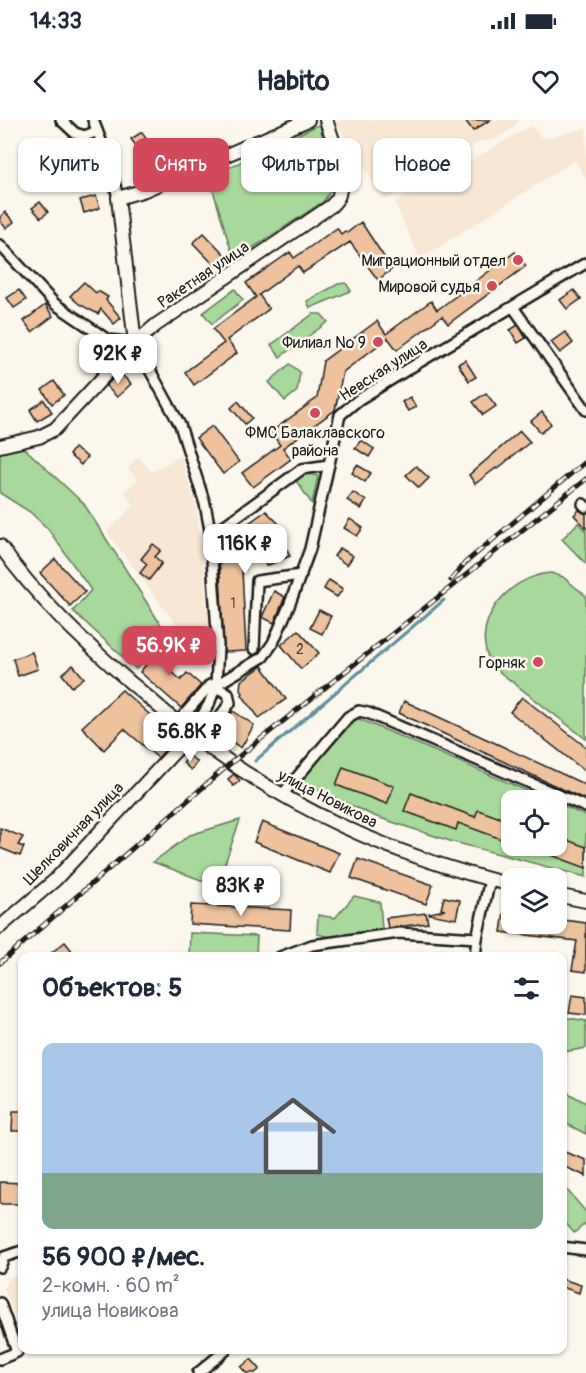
<!DOCTYPE html>
<html lang="ru">
<meta charset="utf-8">
<style>
body{margin:0;font-family:Pangolin,sans-serif;background:#f2f2f3;color:#1f2937;height:100vh;display:flex;flex-direction:column;font-size:22px;white-space:nowrap}
*{box-sizing:border-box;margin:0}
p{font-size:20px;color:#747a83}
.icon{flex:none;width:33px;height:33px;fill:none;stroke:currentColor;stroke-width:2;stroke-linecap:round;stroke-linejoin:round}
.map{position:relative;flex:1;overflow:hidden}
.side{position:absolute;left:18px;top:832px;width:549px;height:402px;display:flex;flex-direction:column;background:#fff;border-radius:12px;box-shadow:0 2px 4px #0004}
.side>*{flex:none}
.banner{position:absolute;left:18px;top:18px;width:550px;height:54px;display:flex;gap:12px}
.buttons{position:absolute;left:501px;top:670px;display:grid;gap:12px}
.buttons a{display:grid;place-items:center;width:66px;height:66px;border-radius:12px;background:#fff;box-shadow:0 2px 4px #0004;font-size:30px}
.price{position:absolute;translate:-50% -51px;padding:0 14px;border-radius:12px;background:#fff;color:#222;font-size:20px;line-height:39px;filter:drop-shadow(0 2px 3px #0008)}
.price::after{content:'';position:absolute;left:50%;top:36px;width:18px;height:14px;margin-left:-9px;background:inherit;clip-path:polygon(0 0,100% 0,50% 100%)}
.price.selected{background:#d1495b;color:#fff}
ul{padding:0;list-style:none}
li{display:grid;align-content:center;gap:12px;height:318px;padding:0 24px}
li span{display:grid;place-items:center;height:186px;border-radius:12px;color:#555}
li>.icon{margin-inline-start:auto}
span .icon{width:108px;height:108px;fill:#fffc;stroke-width:1}
li b{font-size:26px}
h2{display:flex;justify-content:space-between;align-items:center;height:72px;padding:0 24px;font-size:26px}
.pill{padding:0 21px;border-radius:12px;background:#fff;box-shadow:0 2px 4px #0004;font-size:21px;line-height:54px}
.pill.selected{background:#d1495b;color:#fff}
.status{display:flex;justify-content:space-between;align-items:center;height:42px;padding:0 30px;background:#fff;direction:ltr}
.status svg{height:16px;fill:currentColor}
header{display:flex;justify-content:space-between;align-items:center;height:78px;padding:0 24px;background:#fff;font-size:27px;font-weight:700}
.map>svg:first-child{display:block}
.built{fill:#f7e7d4}
.green{fill:#a7d99a;stroke:#627a5b;stroke-width:1.5}
.lines{fill:none;stroke-linecap:round;stroke-linejoin:round}
.stream{stroke:#62909c;stroke-width:3}
.building{fill:#eec29d;stroke:#1c1c1c;stroke-width:1.5}
.street-casing{stroke:#1c1c1c;stroke-width:14}
.secondary-casing{stroke:#1c1c1c;stroke-width:16}
.street{stroke:#fbf7ec;stroke-width:9}
.secondary{stroke:#fbf7ec;stroke-width:12}
.rail-casing{stroke:#1c1c1c;stroke-width:5}
.rail{stroke:#fbf7ec;stroke-width:3;stroke-dasharray:9;stroke-linecap:butt}
.poi-dot{fill:#d1495b;stroke:#fbf7ec;stroke-width:2}
.labels{text-anchor:middle;stroke-width:5;stroke-linejoin:round;paint-order:stroke}
.number-label{font-size:14px;fill:#50463c}
.poi-label{font-size:16px;fill:#1c1c1c;stroke:#fbf7ec;text-anchor:end}
.street-label{font-size:16px;fill:#1c1c1c;stroke:#fbf7ec}
</style>
<div class="status"><b>14:33</b><svg viewBox="0 0 49 12"><path d="M0 12V9h3v3zM5 12V6h3v6zM10 12V3h3v9zM15 12V0h3v12zM26 1h20v11H26zM47 4h2v5h-2z"/></svg></div>
<header><svg class="icon" aria-label="back" viewBox="0 0 24 24"><path d="M15 5l-7 7 7 7"/></svg>Habito<svg class="icon" aria-label="heart" viewBox="0 0 24 24"><path d="M12 20l-8-8c-3-5 5-10 8-4 3-6 11-1 8 4z"/></svg></header>
<div class="map">
<svg width="586" height="1253" viewBox="0 0 586 1253">
<rect width="100%" height="100%" fill="#fbf7ec"/>
<filter id="ink" filterUnits="userSpaceOnUse"><feTurbulence type="fractalNoise" baseFrequency=".0167" numOctaves="2"/><feDisplacementMap in="SourceGraphic" scale="12" xChannelSelector="R" yChannelSelector="G"/><feConvolveMatrix kernelMatrix="1 2 1 2 8 2 1 2 1" color-interpolation-filters="sRGB"/></filter>
<g filter="url(#ink)">
<g class="built">
<path d="M341 0H518L515 6 494 20 478 22 385 80 336 3Z"/>
<path d="M531 6 543 19 586 8V59L575 40 420 139 395 83Z"/>
<path d="M180 336 197 389 211 522 198 534 107 412 134 385 124 371 138 360 128 348 138 337 152 352Z"/>
<path d="M22 1152V1215L4 1168 8 1159Z"/>
</g>
<g class="green">
<path d="M320 4 332 69 323 82 234 140 209 57Z"/>
<path d="M346 163 351 171 310 188 307 181 338 164Z"/>
<path d="M235 169 243 180 212 204 203 193Z"/>
<path d="M313 194H321L328 202 280 237 271 225Z"/>
<path d="M290 244 300 252 297 271 285 281 269 262Z"/>
<path d="M20 324 84 384 168 516 136 549 73 491 91 470 48 409 30 392 0 373V330Z"/>
<path d="M302 352 318 356 312 384 295 359Z"/>
<path d="M578 403 586 411V444L562 419Z"/>
<path d="M551 453 563 457 586 476V619L493 547C466 506 507 456 551 453Z"/>
<path d="M357 598 551 681H512V726H556L557 683 586 696V757L450 721 374 696 299 661Z"/>
<path d="M240 700 217 766 153 742 190 715Z"/>
<path d="M354 776 380 782 382 809 330 817 317 814 318 795 335 798Z"/>
<path d="M190 813 257 816 256 837H189Z"/>
<path d="M563 897 586 901V928L563 932Z"/>
<path d="M563 970 586 983V1014L563 1002Z"/>
<path d="M562 1064 586 1092V1103L574 1113 563 1100Z"/>
</g>
<g class="lines">
<path class="stream" d="M255 641 444 480"/>
</g>
<g class="building">
<path d="M465 0H490L473 11Z"/>
<path d="M142 12 149 24 139 30 131 19Z"/>
<path d="M80 23 87 35 73 43 66 32Z"/>
<path d="M34 24 42 35 27 46 19 35Z"/>
<path d="M96 76 100 88 84 93 80 80Z"/>
<path d="M40 82 48 92 41 98 32 88Z"/>
<path d="M5 92 14 102 6 108 0 101V97Z"/>
<path d="M361 102 392 149 378 160 350 122 303 153 298 146 259 175 269 189 227 220 237 233 194 265 185 252 224 223 213 209 256 177 246 163 290 132 294 138 337 108 341 114 345 111 347 113Z"/>
<path d="M204 113 226 136 215 146 193 123Z"/>
<path d="M515 132 526 146 448 204 442 196 397 230 388 218 343 252 335 290 283 328 291 339 253 367 242 353 280 325 271 312 317 278 323 241 377 201 386 214 431 181 437 190Z"/>
<path d="M84 162 96 173 98 171 108 177 106 180 121 198 114 204 101 189 98 194 79 184 70 176Z"/>
<path d="M19 170 26 180 14 188 7 178Z"/>
<path d="M574 170 581 179 567 189 560 180Z"/>
<path d="M45 185 53 196 32 212 24 201Z"/>
<path d="M518 205 526 218 518 223 510 210Z"/>
<path d="M565 212 573 223 560 233 551 222Z"/>
<path d="M465 240 476 257 469 261 458 244Z"/>
<path d="M119 252 131 264 117 277 106 266Z"/>
<path d="M54 261 64 275 52 284 42 270Z"/>
<path d="M486 273 496 286 483 295 473 282Z"/>
<path d="M410 277 416 287 408 291 402 282Z"/>
<path d="M44 280 52 292 37 301 30 290Z"/>
<path d="M238 281 252 298 245 304 231 288Z"/>
<path d="M542 292 551 304 541 313 531 301Z"/>
<path d="M212 306 239 342 223 354 196 318Z"/>
<path d="M520 311 530 322 497 349 496 348 475 364 469 355Z"/>
<path d="M361 320 374 329 369 337 355 328Z"/>
<path d="M74 328 87 337 81 345 69 335Z"/>
<path d="M357 345 371 353 365 362 352 353Z"/>
<path d="M416 346 429 358 419 368 406 355Z"/>
<path d="M353 372 366 381 361 389 347 380Z"/>
<path d="M579 390 586 394V408L574 395Z"/>
<path d="M266 391 279 404 277 406 290 436 266 446 256 421 241 429 246 531 224 532 219 435 236 434 227 418Z"/>
<path d="M350 399 363 408 357 416 344 408Z"/>
<path d="M153 424 161 430 155 437 162 443 149 460 140 453 147 444 141 439Z"/>
<path d="M340 428 353 436 347 445 334 436Z"/>
<path d="M55 439 85 472 70 486 40 453Z"/>
<path d="M329 460 343 469 337 477 324 469Z"/>
<path d="M274 471 285 477 274 503 262 497Z"/>
<path d="M319 490 331 496 322 514 310 508Z"/>
<path d="M298 510 319 533 301 549 281 525Z"/>
<path d="M165 522 177 533 166 547 181 560 187 553 201 565 181 588 140 552Z"/>
<path d="M32 532 38 549 18 556 13 539Z"/>
<path d="M73 545 84 558 72 567 62 554Z"/>
<path d="M262 546 286 579 259 598 242 575 243 573 240 569 241 561Z"/>
<path d="M122 570 176 618 158 638 124 609 104 630 82 607Z"/>
<path d="M522 577 586 627V652L510 592Z"/>
<path d="M404 581 586 665V680L399 593Z"/>
<path d="M233 591 254 605 241 628 218 613Z"/>
<path d="M190 636 197 642 191 650 183 643Z"/>
<path d="M343 647 394 666 387 684 336 665Z"/>
<path d="M234 654 240 661 233 666 228 659Z"/>
<path d="M411 673 475 697 478 690 512 702V723L458 703 456 710 404 691Z"/>
<path d="M262 702 339 733 330 753 254 722Z"/>
<path d="M0 708 23 717 18 725 24 727 20 736 0 728Z"/>
<path d="M556 716 586 727V748L530 727 556 726Z"/>
<path d="M358 739 433 765 426 784 351 758Z"/>
<path d="M444 777 460 780 456 799 429 794V793L445 790 441 789Z"/>
<path d="M191 785 291 790 290 810 190 804Z"/>
<path d="M504 792 512 793V804H556V799L586 803V852L572 850 577 821 501 812Z"/>
<path d="M426 793 428 803 388 808 386 798Z"/>
<path d="M65 822 77 837H46Z"/>
<path d="M572 875 586 877V895L569 893Z"/>
<path d="M13 991H22V1011H12Z"/>
<path d="M562 1031 586 1040V1056L562 1046Z"/>
<path d="M0 1062 22 1063V1084H0Z"/>
<path d="M562 1159 581 1165 579 1173 562 1167Z"/>
<path d="M251 1239 260 1249 255 1253H246L241 1247Z"/>
</g>
<g class="lines">
<defs>
<g id="street">
<path d="M61 0 75 13 85 16 97 11"/>
<path d="M93 0 110 44 118 78"/>
<path d="M0 125 55 184 108 220 135 223 180 305 205 384 210 410 218 526 216 565 209 584 191 614"/>
<path d="M513 187 586 290"/>
<path d="M583 384 586 387"/>
<path d="M210 410 221 408 302 349 329 345"/>
<path d="M254 529 257 461 301 455"/>
<path d="M210 565 228 573 230 583 208 613 184 595Z"/>
<path d="M216 565 263 537 273 523 289 486 310 429 340 295 358 280 418 243 586 143"/>
<path d="M282 675 348 597 359 591 368 593 586 687"/>
<path d="M280 837 312 825 399 813 477 818"/>
<path d="M475 837 477 818 490 759"/>
<path d="M562 1127 586 1130"/>
<path d="M0 1147 4 1137 22 1131"/>
<path d="M0 1183 17 1232 0 1239"/>
<path d="M198 1253 226 1230"/>
</g>
<g id="secondary">
<path d="M135 223 118 78 145 70 308 0"/>
<path d="M0 326 39 317 55 309 135 223 156 205 331 86C334 83 338 79 339 75 345 56 333 18 326 0"/>
<path d="M0 426C36 477 84 522 131 563 151 579 170 597 190 613 284 687 396 737 512 765"/>
<path d="M556 775 586 781"/>
<path d="M0 807 55 760 191 614"/>
</g>
</defs>
<use href="#street" class="street-casing"/>
<use href="#secondary" class="secondary-casing"/>
<use href="#street" class="street"/>
<use href="#secondary" class="secondary"/>
<defs>
<g id="rail">
<path d="M451 460 465 443 586 341"/>
<path d="M0 843 232 642 586 359"/>
</g>
</defs>
<use href="#rail" class="rail-casing"/>
<use href="#rail" class="rail"/>
</g>
</g>
<g class="poi-dot">
<circle cx="518" cy="140" r="6"/>
<circle cx="492" cy="166" r="6"/>
<circle cx="378" cy="222" r="6"/>
<circle cx="315" cy="293" r="6"/>
<circle cx="538" cy="542" r="6"/>
</g>
<g class="labels">
<g class="number-label">
<text x="233" y="488">1</text>
<text x="300" y="534">2</text>
</g>
<g class="poi-label">
<text x="506" y="146">Миграционный отдел</text>
<text x="480" y="172">Мировой судья</text>
<text x="366" y="228">Филиал No 9</text>
<text x="315" y="318" text-anchor="middle">ФМС Балаклавского<tspan x="315" dy="18">района</tspan></text>
<text x="526" y="548">Горняк</text>
</g>
<g class="street-label">
<text transform="translate(203 154) rotate(-34)" y="6">Ракетная улица</text>
<text transform="translate(383 249) rotate(-33)" y="6">Невская улица</text>
<text transform="translate(328 678) rotate(27)" y="6">улица Новикова</text>
<text transform="translate(73 713) rotate(-46)" y="6">Шелковичная улица</text>
</g>
</g>
</svg>
<div class="buttons">
<a><svg class="icon" aria-label="locate" viewBox="0 0 24 24"><circle cx="12" cy="12" r="6"/><path d="M12 2v4M12 18v4M2 12h4M18 12h4"/></svg></a>
<a><svg class="icon" aria-label="layers" viewBox="0 0 24 24"><path d="M12 4l9 5-9 5-9-5zM3 14l9 5 9-5"/></svg></a>
</div>
<b class="price" style="left:118px;top:265px">92K ₽</b>
<b class="price" style="left:245px;top:455px">116K ₽</b>
<b class="price selected" style="left:169px;top:557px">56.9K ₽</b>
<b class="price" style="left:190px;top:643px">56.8K ₽</b>
<b class="price" style="left:241px;top:797px">83K ₽</b>
<div class="banner">
<a class="pill">Купить</a>
<a class="pill selected">Снять</a>
<a class="pill">Фильтры</a>
<a class="pill">Новое</a>
</div>
<section class="side">
<h2>Объектов: 5<svg class="icon" aria-label="filters" viewBox="0 0 24 24"><path d="M4 7h16M4 17h16"/><circle cx="9" cy="7" r="2"/><circle cx="15" cy="17" r="2"/></svg></h2>
<ul>
<li><span style="background:linear-gradient(#a9c7e8 70%,#7fa58c 0)"><svg class="icon" aria-label="home" viewBox="0 0 24 24"><path d="M3 11l9-7 9 7M6 9v11h12V9"/></svg></span><div><b>56 900 ₽/мес.</b><p>2-комн. · 60 m²</p><p>улица Новикова</p></div></li>
</ul>
</section>
</div>
